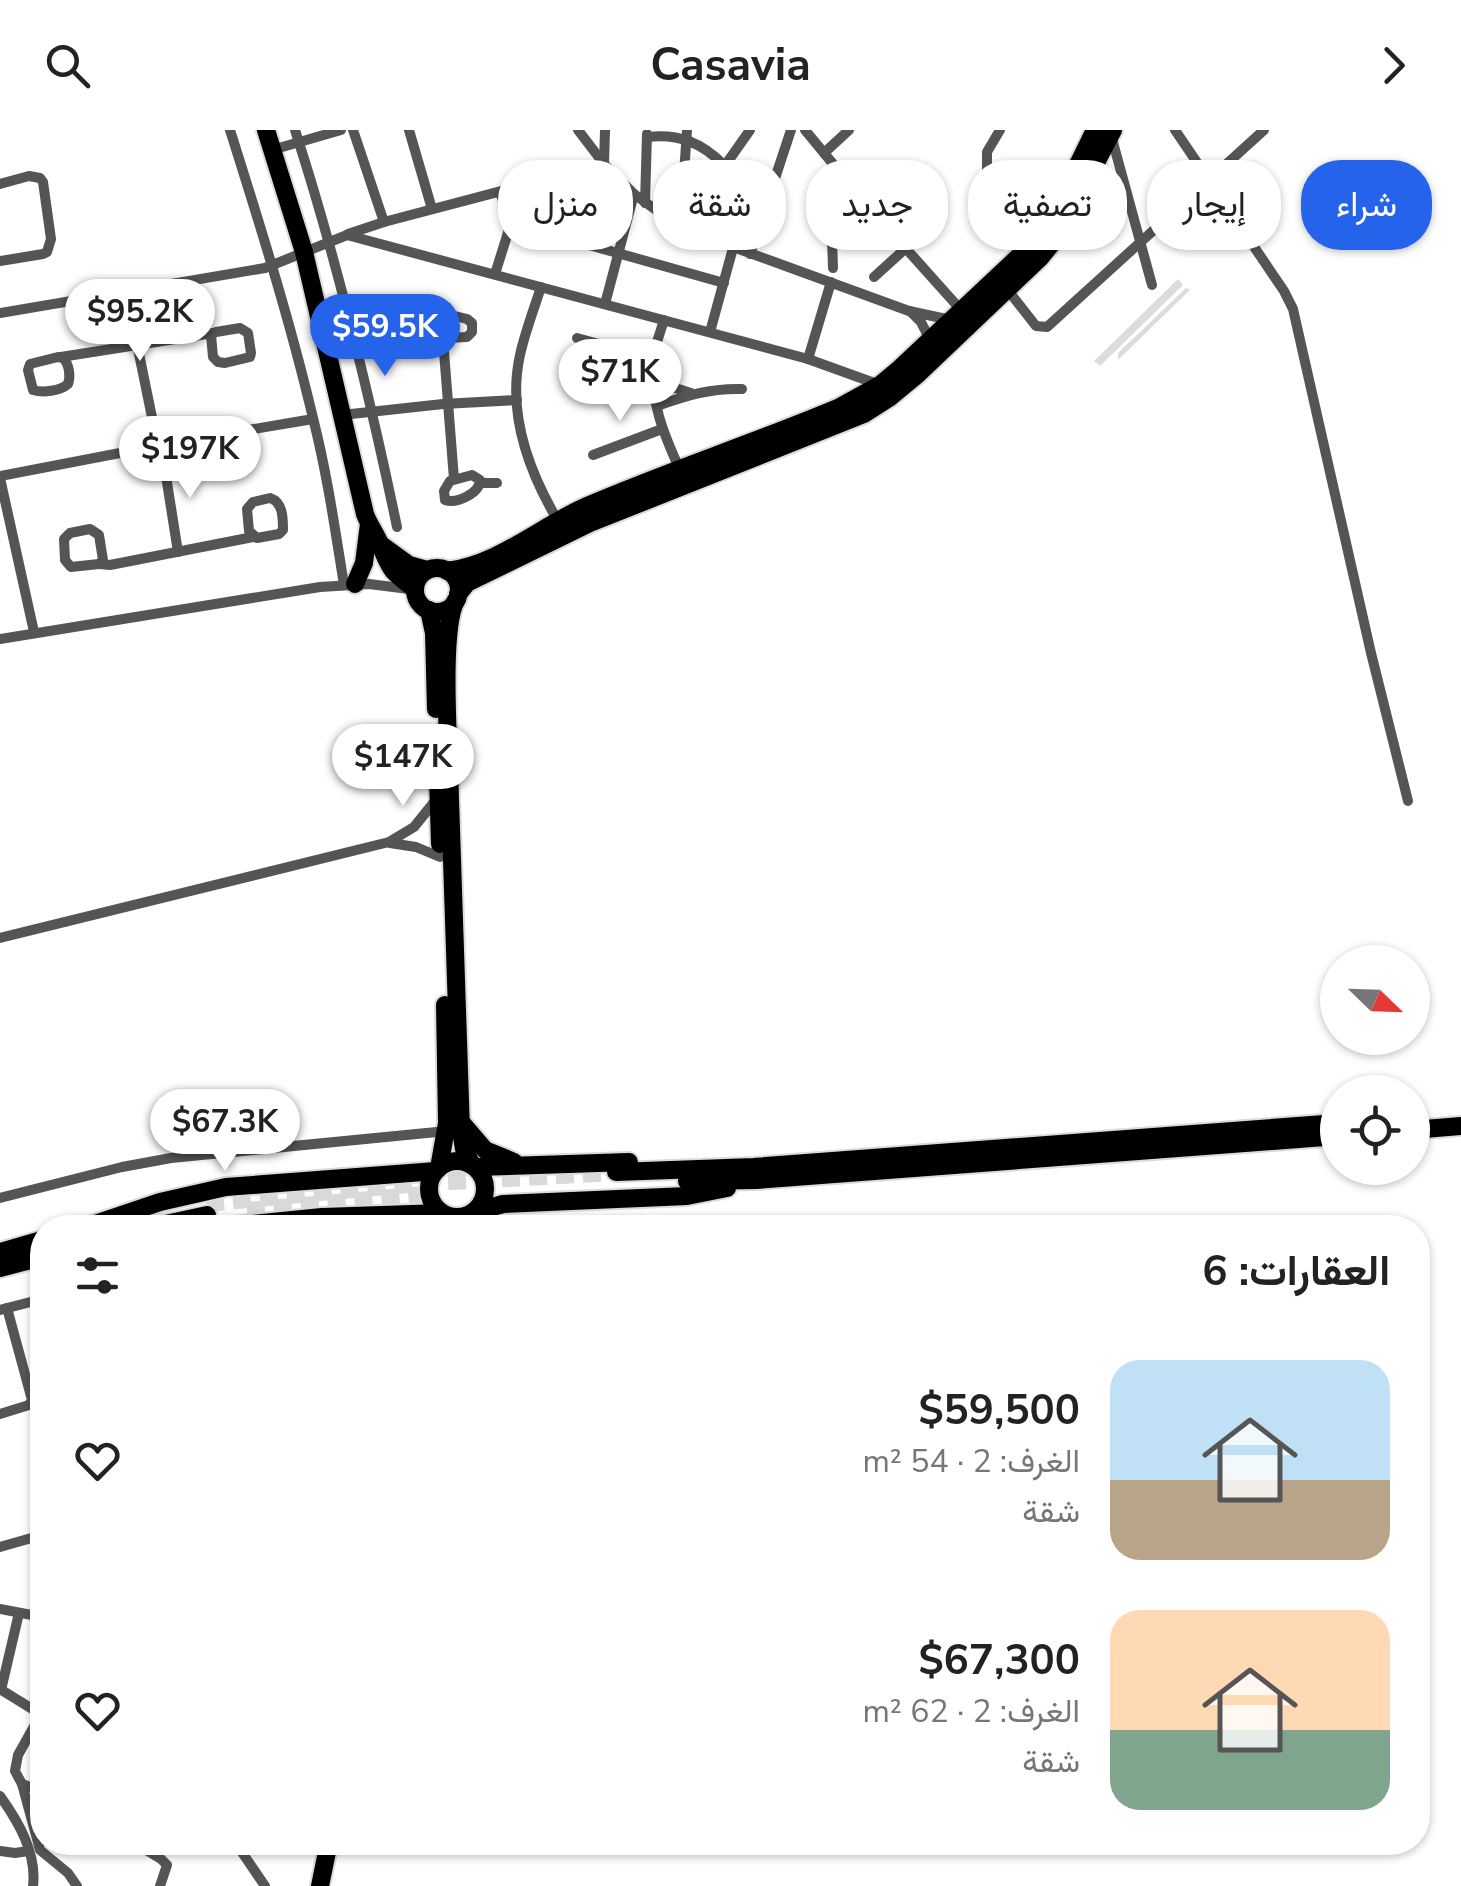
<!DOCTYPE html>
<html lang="ar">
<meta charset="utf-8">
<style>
body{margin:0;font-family:"Nunito Sans",Vazirmatn,sans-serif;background:#f2f2f2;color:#222;direction:rtl;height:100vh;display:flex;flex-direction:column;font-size:38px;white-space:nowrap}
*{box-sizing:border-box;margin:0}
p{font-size:32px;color:#767676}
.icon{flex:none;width:55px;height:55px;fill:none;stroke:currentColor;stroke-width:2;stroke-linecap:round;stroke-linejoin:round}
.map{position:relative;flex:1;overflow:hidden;direction:ltr}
.side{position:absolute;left:30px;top:1085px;width:1400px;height:640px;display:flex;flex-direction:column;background:#fff;border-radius:40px;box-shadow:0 2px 8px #0004;direction:rtl}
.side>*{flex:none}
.banner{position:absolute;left:30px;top:30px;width:1402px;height:90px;direction:rtl;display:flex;gap:20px}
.needle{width:65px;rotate:113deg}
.fabs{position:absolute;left:1320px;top:815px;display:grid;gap:20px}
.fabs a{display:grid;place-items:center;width:110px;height:110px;border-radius:50%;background:#fff;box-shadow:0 2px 8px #0004;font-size:50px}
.price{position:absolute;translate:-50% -85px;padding:0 22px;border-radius:35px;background:#fff;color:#222;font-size:32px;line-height:65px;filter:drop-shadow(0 2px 5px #0008)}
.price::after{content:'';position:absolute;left:50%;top:60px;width:30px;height:22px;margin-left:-15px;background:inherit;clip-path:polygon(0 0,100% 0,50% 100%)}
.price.selected{background:#2563eb;color:#fff}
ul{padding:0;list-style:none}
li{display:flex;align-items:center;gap:30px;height:250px;padding:0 40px}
li span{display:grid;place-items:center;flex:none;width:280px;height:200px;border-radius:30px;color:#555}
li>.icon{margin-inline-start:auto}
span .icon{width:120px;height:120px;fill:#fffc;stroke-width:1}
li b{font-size:42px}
h2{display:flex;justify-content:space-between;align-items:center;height:120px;padding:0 40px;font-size:42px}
.chip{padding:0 35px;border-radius:40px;background:#fff;box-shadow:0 2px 8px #0004;font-size:35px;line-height:90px}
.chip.selected{background:#2563eb;color:#fff}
header{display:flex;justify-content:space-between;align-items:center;height:130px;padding:0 40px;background:#fff;font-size:45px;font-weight:700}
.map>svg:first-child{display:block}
.green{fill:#dcdcdc}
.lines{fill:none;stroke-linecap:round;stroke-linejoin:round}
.trunk-tunnel{stroke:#d9d9d9;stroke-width:18;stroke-dasharray:18 9;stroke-linecap:butt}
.primary-casing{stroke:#dbdbdb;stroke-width:22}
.trunk-casing{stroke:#dbdbdb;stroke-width:22}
.minor{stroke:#555;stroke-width:10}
.primary{stroke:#000;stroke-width:18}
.trunk{stroke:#000;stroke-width:18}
</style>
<header><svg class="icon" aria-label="forward" viewBox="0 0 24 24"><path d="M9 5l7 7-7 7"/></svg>Casavia<svg class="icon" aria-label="search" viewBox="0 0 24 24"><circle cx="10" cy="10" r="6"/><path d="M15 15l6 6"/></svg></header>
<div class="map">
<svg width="1461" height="1756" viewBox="0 0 1461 1756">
<rect width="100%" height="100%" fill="#fff"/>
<g class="green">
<path d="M1178 149 1183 155 1100 236 1094 231Z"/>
<path d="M1186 158 1190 160 1118 230V223Z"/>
</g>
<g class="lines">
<g class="trunk-tunnel">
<path d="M206 1073 417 1053 616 1042"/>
<path d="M247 1081 436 1064"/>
</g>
<defs>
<g id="primary">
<path d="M266 0 304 122 365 384C369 395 376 404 380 414 390 440 392 442 415 459"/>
<path d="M380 414 409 435 427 440"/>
<path d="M355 454 364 433 369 394"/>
</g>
<g id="trunk">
<circle cx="437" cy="460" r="22"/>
<path d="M447 441C498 435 541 396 587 376 671 340 757 312 840 277L880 255 898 240 1029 117C1057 82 1075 40 1095 0"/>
<path d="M458 464 467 453 590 393 864 284 889 268 918 244 1040 128 1057 107 1113 0"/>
<path d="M456 470C441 499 448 602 449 639 453 759 457 880 461 1001L464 1019 472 1035"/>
<path d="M429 480 434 503 436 579"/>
<path d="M437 615 440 714"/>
<path d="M461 992 485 1020 514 1032"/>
<path d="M1412 1000 1461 996"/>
<circle cx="457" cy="1059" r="28"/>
<path d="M476 1037 629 1032"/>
<path d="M439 1038 447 993 445 875"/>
<path d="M616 1042 754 1037 1338 993"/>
<path d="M687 1051 756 1050 1338 1006"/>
<path d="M475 1082 503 1074 687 1066 727 1058"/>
<path d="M83 1098 160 1072 226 1057 436 1041"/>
<path d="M147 1098 207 1085"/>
<path d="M213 1098 322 1087 442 1083"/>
<path d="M0 1122 42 1110"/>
<path d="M0 1138 42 1127"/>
<path d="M320 1756 329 1712"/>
</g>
</defs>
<use href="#primary" class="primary-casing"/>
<use href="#trunk" class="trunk-casing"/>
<g class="minor">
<path d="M230 0C260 95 290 191 313 288 327 343 335 399 344 455"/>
<path d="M295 0C337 130 369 263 397 397"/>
<path d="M353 0 384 92"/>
<path d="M409 0 432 79"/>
<path d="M578 0 604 34 634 64 681 98 909 181 951 190"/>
<path d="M687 0 683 59 689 86"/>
<path d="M805 0 867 75 961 180"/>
<path d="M1000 0 987 22V55L992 59 1055 79"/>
<path d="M1175 0 1284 161 1293 179 1371 523 1408 671"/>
<path d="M1111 5 1152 155"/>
<path d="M647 7C679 3 702 13 724 35"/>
<path d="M272 20 341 0"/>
<path d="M824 23 849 0"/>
<path d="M0 54 29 46 40 48 43 52 51 109 47 122 43 124 0 131"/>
<path d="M645 73 647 4"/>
<path d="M511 93 724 153"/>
<path d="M681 98 750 0"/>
<path d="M348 104 384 92 604 34 605 0"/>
<path d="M750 124 791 0"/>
<path d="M833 138 832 109 867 75"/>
<path d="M495 144 511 93 500 62"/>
<path d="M874 147 906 118"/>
<path d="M541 157C534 179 525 202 520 225 507 283 529 342 558 391"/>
<path d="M1007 159 1036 196 1047 197 1264 0"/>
<path d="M605 174 634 64"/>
<path d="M422 178 467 189 472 193V202L467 207 422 209 416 204C413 195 412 183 422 178Z"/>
<path d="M910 181 921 192 930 210"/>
<path d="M0 183 265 138 347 105 808 229 880 255"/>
<path d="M664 190C660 203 655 216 653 229 649 269 664 305 680 340"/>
<path d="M240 198 248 203 251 223 250 227 225 233 218 232 213 227 211 205 216 202Z"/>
<path d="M710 202 733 118"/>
<path d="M577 208 653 229"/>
<path d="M443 209 454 349"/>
<path d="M137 214 155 302"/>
<path d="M58 227 63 228C69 234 71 246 68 254 60 261 43 263 33 260L28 240 30 234Z"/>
<path d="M61 227 213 203"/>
<path d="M808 229 831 152"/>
<path d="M653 251 691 263"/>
<path d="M657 276C685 266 710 258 742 259"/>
<path d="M342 285 443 274 517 270"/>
<circle cx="158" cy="315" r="13"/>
<path d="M171 313 313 289"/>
<path d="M593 325 662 299"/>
<path d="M163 327 178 422"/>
<path d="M472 345 480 350C480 363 457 374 445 370L444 361 450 351Z"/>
<path d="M0 346 146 318"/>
<path d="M0 348 34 502"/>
<path d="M481 353H497"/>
<path d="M270 368C283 372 283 388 283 400L279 404 257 408 249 401 247 379 253 372Z"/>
<path d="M90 399 99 405 103 430 99 434 71 437 65 430 64 409 70 403Z"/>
<path d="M99 434 110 435 253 407"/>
<path d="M0 509 320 457 369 454 409 459"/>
<path d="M390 713 416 717 440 727"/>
<path d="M0 808 389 712 414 697 435 671"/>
<path d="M0 1068 122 1037 171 1028 447 1001"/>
<path d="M0 1180 42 1169"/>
<path d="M0 1284 29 1275 32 1270 7 1178"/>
<path d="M0 1417 42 1405"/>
<path d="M0 1479 42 1487"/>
<path d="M0 1559 42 1585"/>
<path d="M1 1560 19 1483"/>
<path d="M41 1584 18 1625 15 1641 22 1654 40 1720 68 1743 77 1756"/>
<path d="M22 1654 42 1661"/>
<path d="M0 1666C18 1691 37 1723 33 1756"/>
<path d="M133 1712 161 1729 167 1735 160 1756"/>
<path d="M235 1712 265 1756"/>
<path d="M0 1721 15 1723 28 1721"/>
</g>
<use href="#primary" class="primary"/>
<use href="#trunk" class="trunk"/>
</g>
</svg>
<div class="fabs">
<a><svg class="needle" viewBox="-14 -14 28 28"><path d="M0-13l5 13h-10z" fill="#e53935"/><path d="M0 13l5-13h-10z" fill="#767676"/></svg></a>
<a><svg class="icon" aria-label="locate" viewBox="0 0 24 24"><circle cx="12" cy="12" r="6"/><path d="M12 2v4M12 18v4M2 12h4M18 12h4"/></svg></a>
</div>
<b class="price" style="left:140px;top:234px">$95.2K</b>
<b class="price selected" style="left:385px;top:249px">$59.5K</b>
<b class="price" style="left:620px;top:294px">$71K</b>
<b class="price" style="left:190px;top:371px">$197K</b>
<b class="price" style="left:403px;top:679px">$147K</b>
<b class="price" style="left:225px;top:1044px">$67.3K</b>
<div class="banner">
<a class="chip selected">شراء</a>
<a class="chip">إيجار</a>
<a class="chip">تصفية</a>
<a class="chip">جديد</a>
<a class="chip">شقة</a>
<a class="chip">منزل</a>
</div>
<section class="side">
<h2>العقارات: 6<svg class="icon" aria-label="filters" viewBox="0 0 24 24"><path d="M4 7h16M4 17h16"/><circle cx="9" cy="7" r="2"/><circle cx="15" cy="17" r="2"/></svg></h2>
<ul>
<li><span style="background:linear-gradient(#bfe0f5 60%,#b9a48a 0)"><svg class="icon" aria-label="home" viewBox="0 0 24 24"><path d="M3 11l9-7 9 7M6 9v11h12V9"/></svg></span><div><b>$59,500</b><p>الغرف: 2 · 54 m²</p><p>شقة</p></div><svg class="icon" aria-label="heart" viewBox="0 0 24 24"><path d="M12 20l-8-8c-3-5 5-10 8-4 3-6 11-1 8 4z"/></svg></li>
<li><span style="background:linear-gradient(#ffd9b3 60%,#7fa58c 0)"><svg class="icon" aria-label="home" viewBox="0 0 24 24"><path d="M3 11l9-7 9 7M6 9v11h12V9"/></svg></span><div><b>$67,300</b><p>الغرف: 2 · 62 m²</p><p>شقة</p></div><svg class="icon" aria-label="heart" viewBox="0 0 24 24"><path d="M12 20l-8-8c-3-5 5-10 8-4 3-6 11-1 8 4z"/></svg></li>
</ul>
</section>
</div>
